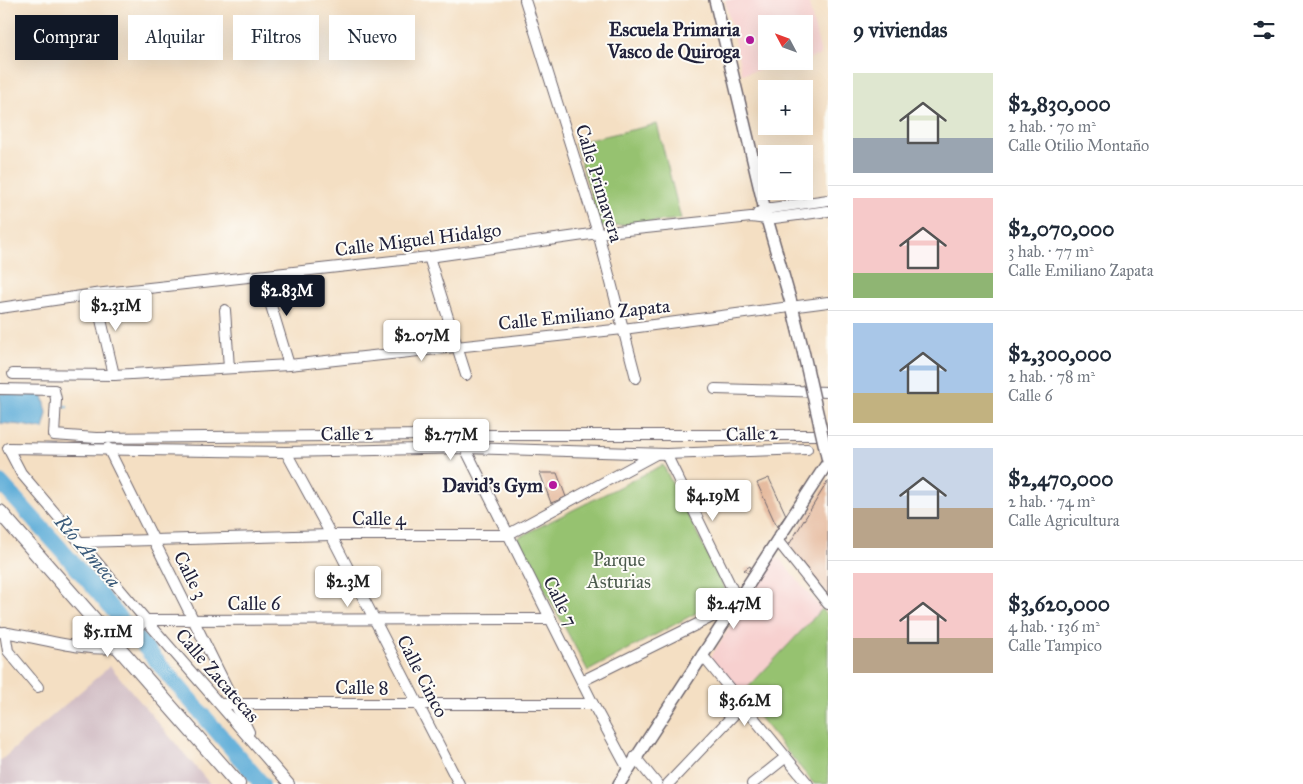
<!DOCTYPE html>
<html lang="es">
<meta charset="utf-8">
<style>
body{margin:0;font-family:"IM FELL Great Primer",serif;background:#f2f2f3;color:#1f2937;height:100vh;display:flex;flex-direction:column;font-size:19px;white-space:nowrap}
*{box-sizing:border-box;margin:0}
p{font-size:16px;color:#747a83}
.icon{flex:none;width:28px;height:28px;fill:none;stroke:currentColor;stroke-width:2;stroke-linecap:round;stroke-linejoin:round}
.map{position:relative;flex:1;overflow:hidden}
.details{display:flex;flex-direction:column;background:#fff;width:475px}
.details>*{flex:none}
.banner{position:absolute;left:15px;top:15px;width:475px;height:45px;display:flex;gap:10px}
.needle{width:32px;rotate:311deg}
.controls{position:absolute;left:758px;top:15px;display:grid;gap:10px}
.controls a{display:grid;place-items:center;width:55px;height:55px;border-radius:0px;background:#fff;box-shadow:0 5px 20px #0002;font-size:25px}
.price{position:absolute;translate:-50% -42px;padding:0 11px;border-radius:5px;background:#fff;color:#222;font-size:16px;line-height:32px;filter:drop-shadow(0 1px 2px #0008)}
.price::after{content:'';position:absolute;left:50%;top:30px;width:15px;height:11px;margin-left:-8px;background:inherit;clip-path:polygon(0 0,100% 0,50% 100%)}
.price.active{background:#111827;color:#fff}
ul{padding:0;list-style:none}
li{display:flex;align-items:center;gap:15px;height:125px;padding:0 25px}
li+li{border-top:1px solid #e0e1e3}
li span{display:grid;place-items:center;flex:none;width:140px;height:100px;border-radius:0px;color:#555}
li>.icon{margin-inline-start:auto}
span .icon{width:60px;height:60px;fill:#fffc;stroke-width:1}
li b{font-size:21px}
h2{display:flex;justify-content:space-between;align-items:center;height:60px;padding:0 25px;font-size:21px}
.tag{padding:0 18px;border-radius:0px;background:#fff;box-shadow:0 5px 20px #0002;font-size:18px;line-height:45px}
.tag.active{background:#111827;color:#fff}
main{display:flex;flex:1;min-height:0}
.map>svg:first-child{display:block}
.built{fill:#f7d0cf}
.industrial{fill:#d2bec5}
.green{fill:#96c26f;stroke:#5c7255}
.water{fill:#5eadd8;stroke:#40688a}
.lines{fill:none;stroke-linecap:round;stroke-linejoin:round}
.stream{stroke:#5eadd8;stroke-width:2.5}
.river{stroke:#5eadd8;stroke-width:16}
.building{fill:#e4b698}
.minor-casing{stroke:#6c646b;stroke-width:12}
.tertiary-casing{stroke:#6c646b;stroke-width:14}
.secondary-casing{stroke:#6c646b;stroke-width:16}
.minor{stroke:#fff;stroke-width:10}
.tertiary{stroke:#fff;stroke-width:11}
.secondary{stroke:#fff;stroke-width:14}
.tertiary-bridge-casing{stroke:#6c646b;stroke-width:14;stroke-linecap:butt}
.tertiary-bridge{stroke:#fff;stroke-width:11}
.poi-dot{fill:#b5179e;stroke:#fdfcf7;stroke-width:2}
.labels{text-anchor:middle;stroke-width:4;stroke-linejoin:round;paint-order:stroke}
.poi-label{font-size:19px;font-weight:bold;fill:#22223b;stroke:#fdfcf7;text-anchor:end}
.street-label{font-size:19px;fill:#22223b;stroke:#fdfcf7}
.park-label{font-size:19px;fill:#4b5a4d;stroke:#fdfcf7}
.water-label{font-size:20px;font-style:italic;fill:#3a5a7a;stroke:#fdfcf7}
</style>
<main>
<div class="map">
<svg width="828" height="784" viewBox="0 0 828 784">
<rect width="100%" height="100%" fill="#fdfcf7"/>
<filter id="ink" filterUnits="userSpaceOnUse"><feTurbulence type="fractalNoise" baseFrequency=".02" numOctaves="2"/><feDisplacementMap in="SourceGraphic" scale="10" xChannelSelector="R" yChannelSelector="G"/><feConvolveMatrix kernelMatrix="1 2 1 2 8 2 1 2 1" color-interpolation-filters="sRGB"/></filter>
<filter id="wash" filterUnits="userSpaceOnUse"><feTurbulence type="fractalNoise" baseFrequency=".0096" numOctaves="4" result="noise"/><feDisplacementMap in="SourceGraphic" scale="20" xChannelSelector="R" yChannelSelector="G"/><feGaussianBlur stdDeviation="1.12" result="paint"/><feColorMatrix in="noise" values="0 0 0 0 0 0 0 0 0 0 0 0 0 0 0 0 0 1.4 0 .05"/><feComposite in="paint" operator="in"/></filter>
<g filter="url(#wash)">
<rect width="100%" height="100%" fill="#f4dfc3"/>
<g class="built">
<path d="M725 0H808L821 55 804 60V24H766V61H797L742 74Z"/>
<path d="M773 559H780L822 609 741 695 710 658Z"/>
</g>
<path class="industrial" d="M110 666 210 784H0V761Z"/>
<g class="green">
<path d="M657 124 681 219 601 227 575 143Z"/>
<path d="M663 465 725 589 722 599 588 671 517 538Z"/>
<path d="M822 609 828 616V784H814L741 695Z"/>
</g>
<path class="water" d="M0 393 43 395 47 413 43 429 22 425 0 423Z"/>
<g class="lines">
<path class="stream" d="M58 406 67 407"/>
<path class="river" d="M0 482 59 547 262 784"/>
</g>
<g id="blocks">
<g class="building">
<path d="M769 191H788V192L770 196Z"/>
<path d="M540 473H557L566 497 551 503Z"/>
<path d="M769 478 786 515 777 527 757 483Z"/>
<path d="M828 481V595L800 560 787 548Z"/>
<path d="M750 566 752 570 749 574 744 570Z"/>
</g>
</g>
</g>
<g filter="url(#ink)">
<use href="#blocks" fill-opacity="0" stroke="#6c646b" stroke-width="1"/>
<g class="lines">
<defs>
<g id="minor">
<path d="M525 0 598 233 636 378"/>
<path d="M758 213 765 209 828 200"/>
<path d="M429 257 466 375"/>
<path d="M262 276 289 365"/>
<path d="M95 294 114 375"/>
<path d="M0 308 95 294 429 257 598 233 751 217 767 219 828 211"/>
<path d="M225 310 229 368"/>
<path d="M13 374 114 375 289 365 623 329 828 302"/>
<path d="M0 389 54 390 56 399 54 435 96 438 428 435H828"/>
<path d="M715 389 828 392"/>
<path d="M108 448 249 732"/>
<path d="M465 448 593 704 628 769"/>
<path d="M286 452 331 535 459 784"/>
<path d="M666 454 738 601"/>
<path d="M777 540 828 604"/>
<path d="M81 542 331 535H507L656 454"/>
<path d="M0 632C28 634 96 656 117 646 126 641 138 627 146 620L551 619"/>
<path d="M5 632 8 651 38 687"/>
<path d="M702 655 808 784"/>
<path d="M582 681 734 606"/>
<path d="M221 704H593"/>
<path d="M635 757 657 784"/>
<path d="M289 784 146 620 21 473 8 448 286 452 465 448 666 454 807 449"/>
<path d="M668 784 743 705"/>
<path d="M752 784 786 757"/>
</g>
<g id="tertiary">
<path d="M715 0 767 219 792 306 804 355"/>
<path d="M619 784 828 462"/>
</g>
<path id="secondary" d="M0 512 238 784"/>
</defs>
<use href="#minor" class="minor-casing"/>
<use href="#tertiary" class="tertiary-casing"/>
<use href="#secondary" class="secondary-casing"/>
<use href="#minor" class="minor"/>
<use href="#tertiary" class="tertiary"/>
<use href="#secondary" class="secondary"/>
<defs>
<path id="tertiary-bridge" d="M804 355 828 461"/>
</defs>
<use href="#tertiary-bridge" class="tertiary-bridge-casing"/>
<use href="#tertiary-bridge" class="tertiary-bridge"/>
</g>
</g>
<g class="poi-dot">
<circle cx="750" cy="40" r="5"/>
<circle cx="553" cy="485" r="5"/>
</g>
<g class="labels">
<g class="poi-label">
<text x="740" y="36">Escuela Primaria<tspan x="740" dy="22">Vasco de Quiroga</tspan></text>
<text x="543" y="492">David's Gym</text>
</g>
<g class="street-label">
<text transform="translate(600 183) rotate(73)" y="7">Calle Primavera</text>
<text transform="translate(418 239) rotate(-7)" y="7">Calle Miguel Hidalgo</text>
<text transform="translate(584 314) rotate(-6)" y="7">Calle Emiliano Zapata</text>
<text transform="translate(347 433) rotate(-1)" y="7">Calle 2</text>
<text transform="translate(752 433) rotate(-2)" y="7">Calle 2</text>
<text x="379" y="525">Calle 4</text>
<text transform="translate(191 575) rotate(63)" y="7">Calle 3</text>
<text transform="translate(561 601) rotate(63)" y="7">Calle 7</text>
<text x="254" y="610">Calle 6</text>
<text transform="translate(218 675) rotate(49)" y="7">Calle Zacatecas</text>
<text transform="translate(423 676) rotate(63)" y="7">Calle Cinco</text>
<text x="362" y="694">Calle 8</text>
</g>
<g class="park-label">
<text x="619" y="566">Parque<tspan x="619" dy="22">Asturias</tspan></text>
</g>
<g class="water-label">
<text transform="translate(88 551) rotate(49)" y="7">Río Ameca</text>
</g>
</g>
</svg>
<div class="controls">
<a><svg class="needle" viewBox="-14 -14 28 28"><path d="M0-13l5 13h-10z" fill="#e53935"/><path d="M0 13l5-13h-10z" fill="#747a83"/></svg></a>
<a>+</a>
<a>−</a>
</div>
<b class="price active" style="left:287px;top:317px">$2.83M</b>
<b class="price" style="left:116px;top:332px">$2.31M</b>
<b class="price" style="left:422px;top:362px">$2.07M</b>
<b class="price" style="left:451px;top:461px">$2.77M</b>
<b class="price" style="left:713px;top:522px">$4.19M</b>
<b class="price" style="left:348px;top:608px">$2.3M</b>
<b class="price" style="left:734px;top:630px">$2.47M</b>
<b class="price" style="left:108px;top:658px">$5.11M</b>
<b class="price" style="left:745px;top:727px">$3.62M</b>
<div class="banner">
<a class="tag active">Comprar</a>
<a class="tag">Alquilar</a>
<a class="tag">Filtros</a>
<a class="tag">Nuevo</a>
</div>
</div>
<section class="details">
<h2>9 viviendas<svg class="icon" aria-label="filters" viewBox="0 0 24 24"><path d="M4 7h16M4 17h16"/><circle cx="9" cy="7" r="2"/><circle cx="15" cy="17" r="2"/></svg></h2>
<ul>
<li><span style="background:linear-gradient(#dfe7d0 65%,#9aa5b1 0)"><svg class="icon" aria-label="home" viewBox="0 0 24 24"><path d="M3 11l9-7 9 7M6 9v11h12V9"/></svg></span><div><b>$2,830,000</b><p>2 hab. · 70 m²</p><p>Calle Otilio Montaño</p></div></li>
<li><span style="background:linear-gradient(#f6c9c9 75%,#8fb573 0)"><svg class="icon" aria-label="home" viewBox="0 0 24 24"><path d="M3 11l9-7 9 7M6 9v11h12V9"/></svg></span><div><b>$2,070,000</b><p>3 hab. · 77 m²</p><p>Calle Emiliano Zapata</p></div></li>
<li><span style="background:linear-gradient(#a9c7e8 70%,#c2b280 0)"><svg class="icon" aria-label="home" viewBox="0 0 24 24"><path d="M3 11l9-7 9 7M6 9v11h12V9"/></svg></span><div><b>$2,300,000</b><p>2 hab. · 78 m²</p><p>Calle 6</p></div></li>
<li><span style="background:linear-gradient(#c9d6e8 60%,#b9a48a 0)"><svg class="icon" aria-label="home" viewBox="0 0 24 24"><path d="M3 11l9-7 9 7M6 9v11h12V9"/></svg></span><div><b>$2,470,000</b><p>2 hab. · 74 m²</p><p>Calle Agricultura</p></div></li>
<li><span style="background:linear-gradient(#f6c9c9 65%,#b9a48a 0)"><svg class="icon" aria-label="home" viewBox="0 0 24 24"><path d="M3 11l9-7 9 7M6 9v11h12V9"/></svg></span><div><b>$3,620,000</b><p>4 hab. · 136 m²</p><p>Calle Tampico</p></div></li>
</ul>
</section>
</main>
